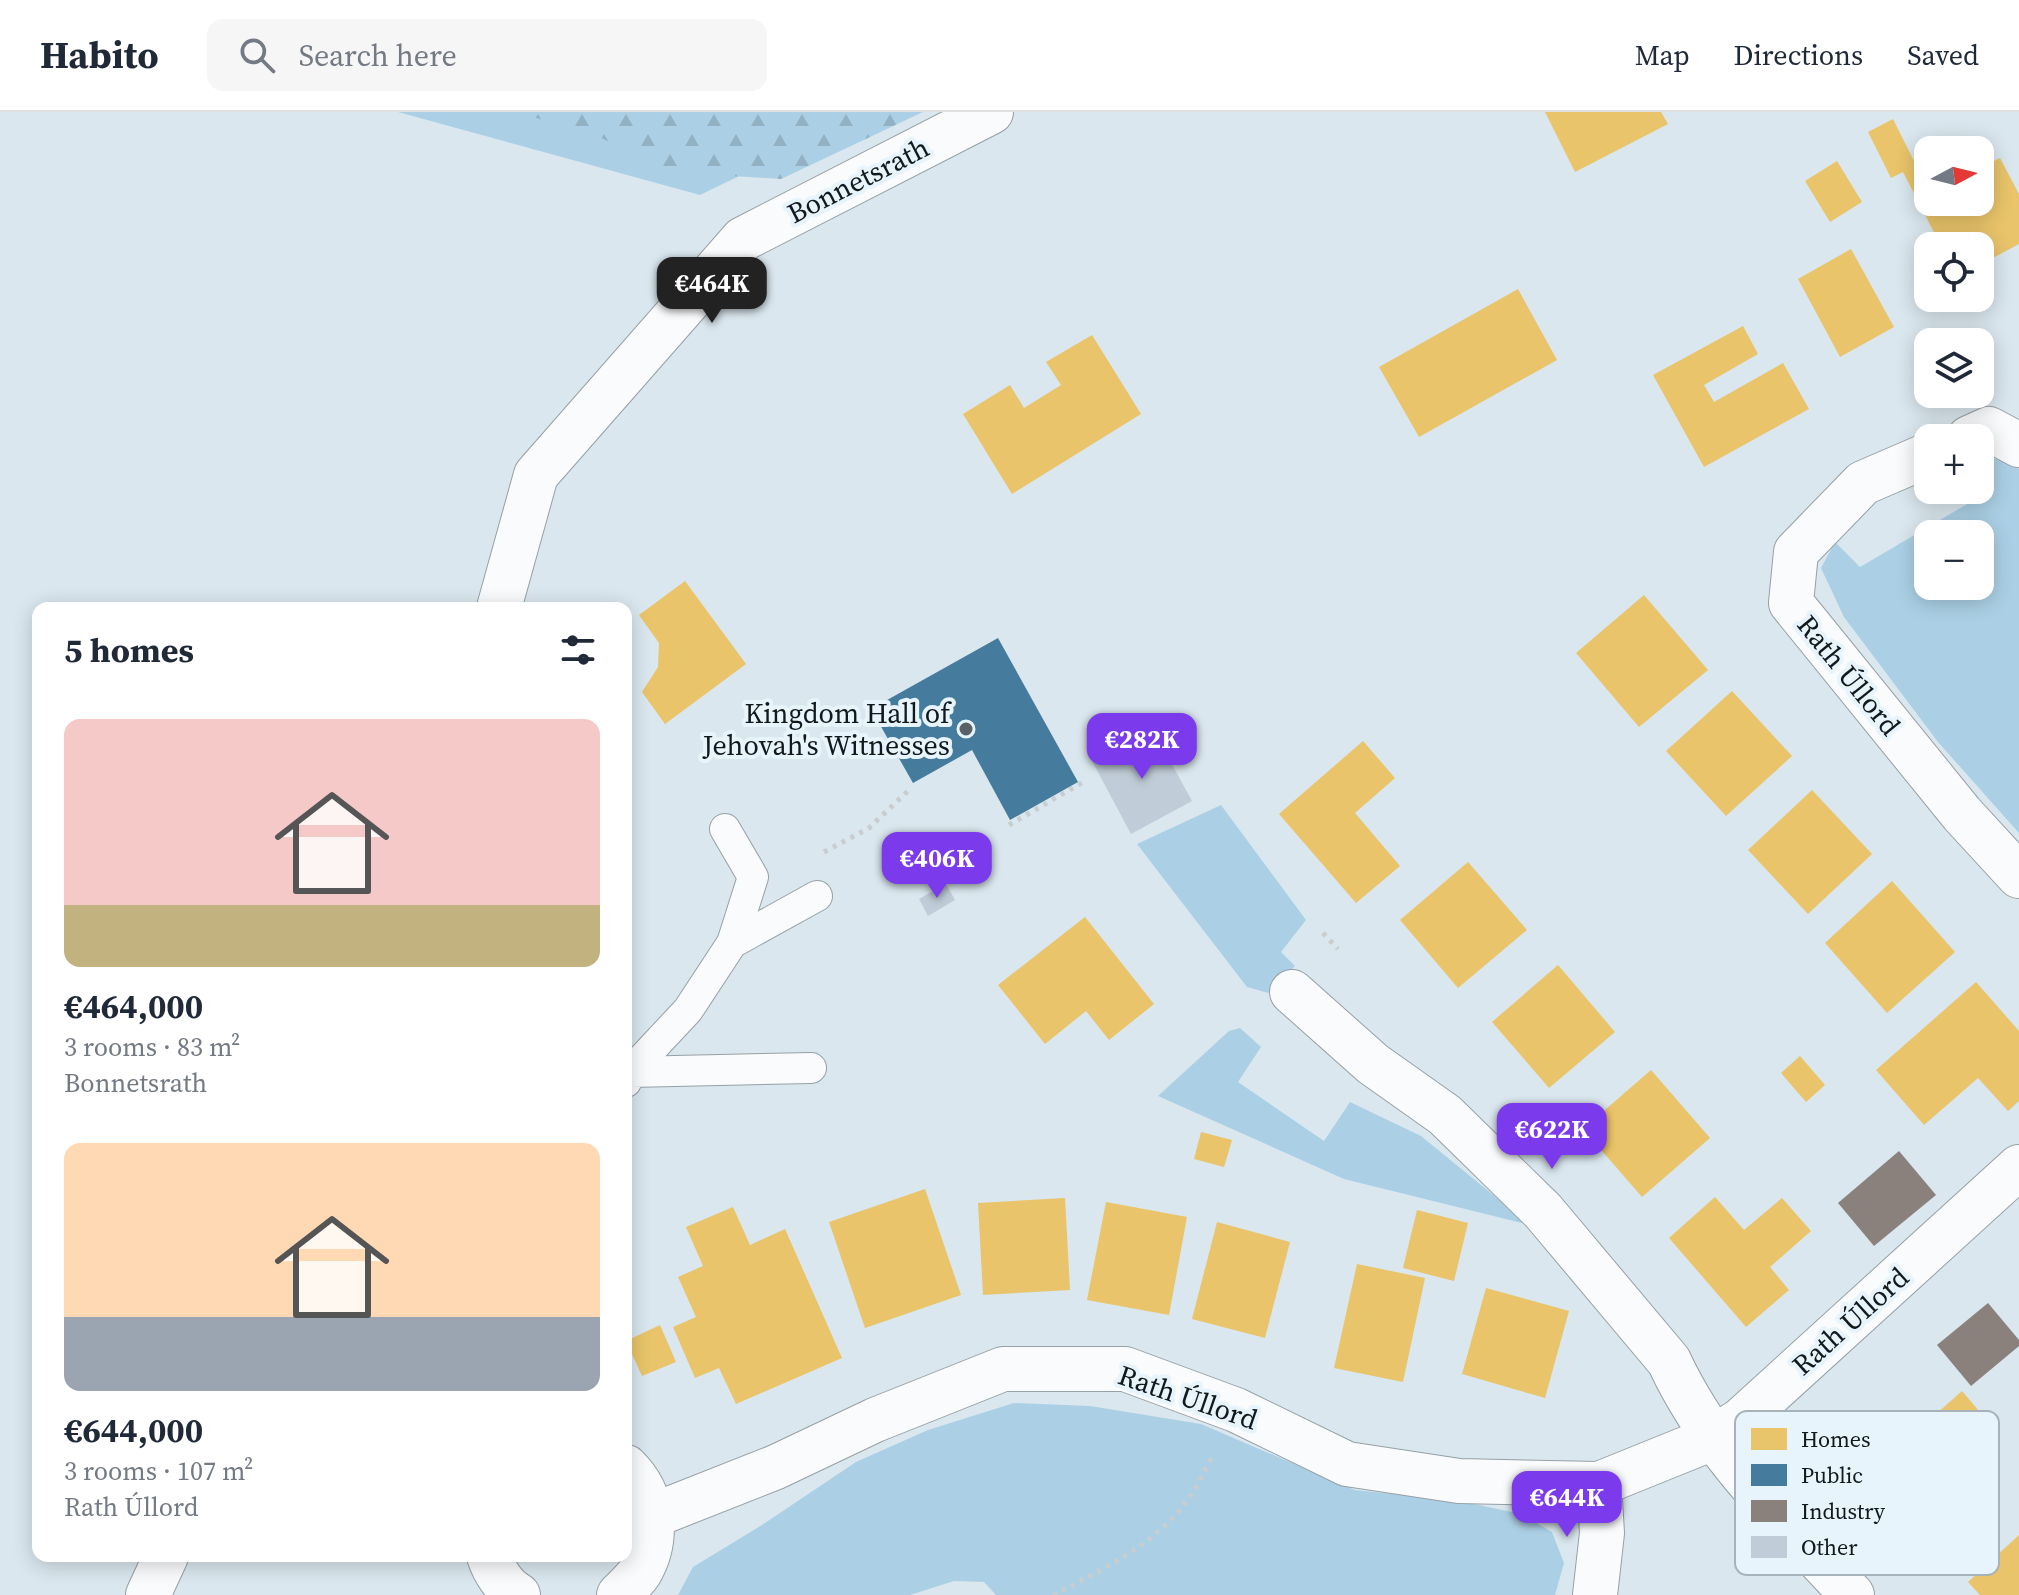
<!DOCTYPE html>
<meta charset="utf-8">
<style>
body{margin:0;font-family:"Source Serif 4",serif;background:#f6f6f7;color:#1f2937;height:100vh;display:flex;flex-direction:column;font-size:30px;white-space:nowrap}
*{box-sizing:border-box;margin:0}
p{font-size:26px;color:#747a83}
.icon{flex:none;width:44px;height:44px;fill:none;stroke:currentColor;stroke-width:2;stroke-linecap:round;stroke-linejoin:round}
.map{position:relative;flex:1;overflow:hidden}
.sheet{position:absolute;left:32px;top:490px;width:600px;height:960px;display:flex;flex-direction:column;background:#fff;border-radius:16px;box-shadow:0 4px 20px #0003}
.sheet>*{flex:none}
.needle{width:52px;rotate:83deg}
.fabs{position:absolute;left:1914px;top:24px;display:grid;gap:16px}
.fabs a{display:grid;place-items:center;width:80px;height:80px;border-radius:16px;background:#fff;box-shadow:0 4px 20px #0003;font-size:40px}
.price{position:absolute;translate:-50% -68px;padding:0 18px;border-radius:16px;background:#7c3aed;color:#fff;font-size:26px;line-height:52px;filter:drop-shadow(0 2px 4px #0008)}
.price::after{content:'';position:absolute;left:50%;top:48px;width:24px;height:18px;margin-left:-12px;background:inherit;clip-path:polygon(0 0,100% 0,50% 100%)}
.price.current{background:#222;color:#fff}
ul{padding:0;list-style:none}
li{display:grid;align-content:center;gap:16px;height:424px;padding:0 32px}
li span{display:grid;place-items:center;height:248px;border-radius:16px;color:#555}
li>.icon{margin-inline-start:auto}
span .icon{width:144px;height:144px;fill:#fffc;stroke-width:1}
li b{font-size:34px}
h2{display:flex;justify-content:space-between;align-items:center;height:96px;padding:0 32px;font-size:34px}
header{display:flex;align-items:center;gap:48px;box-sizing:border-box;height:112px;padding:0 40px;background:#fff;border-bottom:2px solid #e0e1e3}
header strong{font-size:38px}
nav{display:flex;gap:44px;margin-inline-start:auto;font-size:28px}
.search{width:560px;height:72px;background:#f6f6f7;display:flex;align-items:center;gap:20px;box-sizing:border-box;padding:0 28px;border-radius:16px;color:#747a83;font-size:30px}
.map>svg:first-child{display:block}
.grass{fill:#abd0e5;fill-rule:evenodd}
.forest{fill:url(#forest-firs)}
.homes{fill:#e9c46a}
.public{fill:#457b9d}
.industry{fill:#8a817c}
.building{fill:#c0ccd7}
.lines{fill:none;stroke-linecap:round;stroke-linejoin:round}
.service-casing{stroke:#96a0a5;stroke-width:32}
.minor-casing{stroke:#96a0a5;stroke-width:46}
.path{stroke:#c9cdcf;stroke-width:5;stroke-dasharray:4 6;stroke-linecap:butt}
.service{stroke:#f9fbfc;stroke-width:30}
.minor{stroke:#f9fbfc;stroke-width:44}
.poi-dot{fill:#576166;stroke:#e7f4fc;stroke-width:3}
.labels{text-anchor:middle;stroke-width:8;stroke-linejoin:round;paint-order:stroke}
.street-label{font-size:28px;fill:#11191d;stroke:#e7f4fc}
.poi-label{font-size:28px;fill:#11191d;stroke:#e7f4fc;text-anchor:end}
.key{fill:#e7f4fc;stroke:#a7b2b9;stroke-width:2}
.key-label{font-size:22px;fill:#11191d}
</style>
<header>
<strong>Habito</strong>
<div class="search"><svg class="icon" aria-label="search" viewBox="0 0 24 24"><circle cx="10" cy="10" r="6"/><path d="M15 15l6 6"/></svg>Search here</div>
<nav><a>Map</a><a>Directions</a><a>Saved</a></nav>
</header>
<div class="map">
<svg width="2019" height="1483" viewBox="0 0 2019 1483">
<defs>
<pattern id="forest-firs" width="22" height="20" patternUnits="userSpaceOnUse" patternTransform="scale(2)"><rect width="22" height="20" fill="#abd0e5"/><path d="M5 1l3.5 6h-7zM16 11l3.5 6h-7z" fill="#92b2c4"/></pattern>
</defs>
<rect width="100%" height="100%" fill="#dae7ee"/>
<g class="grass">
<path d="M398 0H871L700 83Z"/>
<path d="M1980 346 2000 347 2019 357V721L1938 630 1844 505 1821 456 1835 430 1860 455 1974 388 1971 378H1980ZM1928 422H1980V474H1928Z"/>
<path d="M1221 693 1306 808 1281 840 1295 854 1268 881 1247 875 1137 732Z"/>
<path d="M1240 916 1261 935 1238 970 1324 1029 1350 990 1421 1024 1530 1113 1344 1067 1158 984 1229 919Z"/>
<path d="M1014 1291 1090 1294 1201 1312 1355 1378 1460 1389 1521 1402 1552 1420 1564 1451 1555 1483H996L984 1470 954 1469 910 1483H678L693 1455 762 1413 856 1350 928 1318Z"/>
</g>
<path class="forest" d="M514 0H923L781 67 666 60 592 21Z"/>
<g class="homes">
<path d="M1545 0H1661L1668 12 1575 60Z"/>
<path d="M1893 7 1916 53 1928 47V90H1980V56L2000 46 2019 82V132L1980 153V134H1941L1903 60 1891 66 1868 20Z"/>
<path d="M1837 49 1862 90 1830 110 1805 69Z"/>
<path d="M1851 137 1894 215 1840 245 1798 167Z"/>
<path d="M1518 177 1557 248 1419 325 1379 255Z"/>
<path d="M1743 214 1758 242 1704 273 1714 290 1783 251 1809 297 1704 355 1653 263Z"/>
<path d="M1092 223 1141 302 1012 382 963 302 1010 273 1024 296 1061 273 1046 250Z"/>
<path d="M685 469 746 552 665 612 642 580 658 555 659 531 639 503Z"/>
<path d="M1644 483 1708 558 1639 615 1576 541Z"/>
<path d="M1732 579 1792 644 1726 704 1666 639Z"/>
<path d="M1363 629 1395 666 1355 701 1400 754 1356 791 1279 702Z"/>
<path d="M1812 678 1872 742 1808 802 1748 738Z"/>
<path d="M1468 750 1527 818 1458 876 1400 808Z"/>
<path d="M1892 769 1955 840 1887 901 1825 831Z"/>
<path d="M1085 805 1154 892 1109 928 1086 899 1045 932 998 873Z"/>
<path d="M1558 853 1615 920 1549 976 1492 910Z"/>
<path d="M1976 870 2019 919V989L2008 999 1978 966 1924 1013 1876 958Z"/>
<path d="M1800 944 1825 973 1806 990 1781 961Z"/>
<path d="M1651 958 1710 1026 1642 1085 1583 1017Z"/>
<path d="M1201 1020 1232 1028 1224 1055 1194 1047Z"/>
<path d="M925 1077 961 1183 865 1216 829 1110Z"/>
<path d="M1715 1085 1744 1118 1782 1086 1811 1119 1770 1155 1789 1178 1746 1215 1669 1126Z"/>
<path d="M1065 1086 1070 1178 983 1183 978 1091Z"/>
<path d="M1106 1090 1187 1105 1169 1203 1087 1188Z"/>
<path d="M733 1095 750 1133 785 1117 842 1246 736 1292 719 1256 695 1266 673 1215 696 1205 678 1165 703 1154 686 1115Z"/>
<path d="M1417 1098 1468 1111 1454 1169 1403 1156Z"/>
<path d="M1217 1110 1290 1130 1265 1226 1192 1207Z"/>
<path d="M1357 1152 1425 1166 1403 1270 1334 1256Z"/>
<path d="M1486 1176 1569 1199 1545 1286 1462 1262Z"/>
<path d="M660 1213 676 1250 642 1264 626 1229Z"/>
<path d="M1962 1279 1996 1319 1950 1359 1963 1372 1914 1415 1850 1340 1898 1298 1917 1319Z"/>
<path d="M2019 1423V1483H1980L1968 1470Z"/>
</g>
<path class="public" d="M998 526 1078 670 1010 708 972 638 913 671 871 597Z"/>
<g class="industry">
<path d="M1899 1039 1936 1083 1874 1134 1838 1091Z"/>
<path d="M1988 1191 2019 1228V1234L1971 1274 1937 1233Z"/>
</g>
<g class="building">
<path d="M1152 616 1192 689 1131 722 1092 649Z"/>
<path d="M946 772 955 788 928 804 919 787Z"/>
</g>
<g class="lines">
<defs>
<g id="service">
<path d="M725 717 753 765 732 831"/>
<path d="M630 960 688 898 732 831 817 784"/>
<path d="M626 970 630 960 811 956"/>
</g>
<g id="minor">
<path d="M1969 326 1989 317 2019 333"/>
<path d="M1928 343 1863 371 1796 440 1791 491 1962 702 2019 764"/>
<path d="M499 496 536 363 743 127 991 0"/>
<path d="M1292 880 1373 952 1445 1003 1543 1099 1669 1249C1711 1340 1785 1410 1852 1483"/>
<path d="M652 1404 776 1355 875 1308 1003 1257H1125L1236 1298 1347 1352 1459 1369 1599 1372 1713 1326 1741 1308 2019 1055"/>
<path d="M489 1444C494 1459 504 1475 518 1483"/>
<path d="M148 1483 166 1444"/>
<path d="M619 1483C626 1476 635 1468 640 1460 660 1426 654 1382 626 1355"/>
<path d="M1595 1483 1602 1421 1599 1372"/>
</g>
</defs>
<use href="#service" class="service-casing"/>
<use href="#minor" class="minor-casing"/>
<g class="path">
<path d="M1009 713 1085 669"/>
<path d="M824 740 869 716 910 677"/>
<path d="M1323 821 1338 837"/>
<path d="M1053 1483C1100 1459 1149 1436 1183 1394 1195 1380 1203 1362 1212 1345"/>
</g>
<use href="#service" class="service"/>
<use href="#minor" class="minor"/>
</g>
<circle class="poi-dot" cx="966" cy="617" r="8"/>
<g class="labels">
<g class="street-label">
<text transform="translate(858 68) rotate(-27)" y="10">Bonnetsrath</text>
<text transform="translate(1849 563) rotate(51)" y="10">Rath Úllord</text>
<text transform="translate(1850 1209) rotate(-42)" y="10">Rath Úllord</text>
<text transform="translate(1188 1285) rotate(19)" y="10">Rath Úllord</text>
</g>
<g class="poi-label">
<text x="950" y="611">Kingdom Hall of<tspan x="950" dy="32">Jehovah's Witnesses</tspan></text>
</g>
</g>
<rect x="1735" y="1299" width="264" height="164" rx="12" class="key"/>
<rect x="1751" y="1316" width="36" height="22" fill="#e9c46a"/>
<rect x="1751" y="1352" width="36" height="22" fill="#457b9d"/>
<rect x="1751" y="1388" width="36" height="22" fill="#8a817c"/>
<rect x="1751" y="1424" width="36" height="22" fill="#c0ccd7"/>
<g class="key-label">
<text x="1801" y="1335">Homes</text>
<text x="1801" y="1371">Public</text>
<text x="1801" y="1407">Industry</text>
<text x="1801" y="1443">Other</text>
</g>
</svg>
<div class="fabs">
<a><svg class="needle" viewBox="-14 -14 28 28"><path d="M0-13l5 13h-10z" fill="#e53935"/><path d="M0 13l5-13h-10z" fill="#747a83"/></svg></a>
<a><svg class="icon" aria-label="locate" viewBox="0 0 24 24"><circle cx="12" cy="12" r="6"/><path d="M12 2v4M12 18v4M2 12h4M18 12h4"/></svg></a>
<a><svg class="icon" aria-label="layers" viewBox="0 0 24 24"><path d="M12 4l9 5-9 5-9-5zM3 14l9 5 9-5"/></svg></a>
<a>+</a>
<a>−</a>
</div>
<b class="price current" style="left:712px;top:213px">€464K</b>
<b class="price" style="left:1142px;top:669px">€282K</b>
<b class="price" style="left:937px;top:788px">€406K</b>
<b class="price" style="left:1552px;top:1059px">€622K</b>
<b class="price" style="left:1567px;top:1427px">€644K</b>
<section class="sheet">
<h2>5 homes<svg class="icon" aria-label="filters" viewBox="0 0 24 24"><path d="M4 7h16M4 17h16"/><circle cx="9" cy="7" r="2"/><circle cx="15" cy="17" r="2"/></svg></h2>
<ul>
<li><span style="background:linear-gradient(#f6c9c9 75%,#c2b280 0)"><svg class="icon" aria-label="home" viewBox="0 0 24 24"><path d="M3 11l9-7 9 7M6 9v11h12V9"/></svg></span><div><b>€464,000</b><p>3 rooms · 83 m²</p><p>Bonnetsrath</p></div></li>
<li><span style="background:linear-gradient(#ffd9b3 70%,#9aa5b1 0)"><svg class="icon" aria-label="home" viewBox="0 0 24 24"><path d="M3 11l9-7 9 7M6 9v11h12V9"/></svg></span><div><b>€644,000</b><p>3 rooms · 107 m²</p><p>Rath Úllord</p></div></li>
</ul>
</section>
</div>
